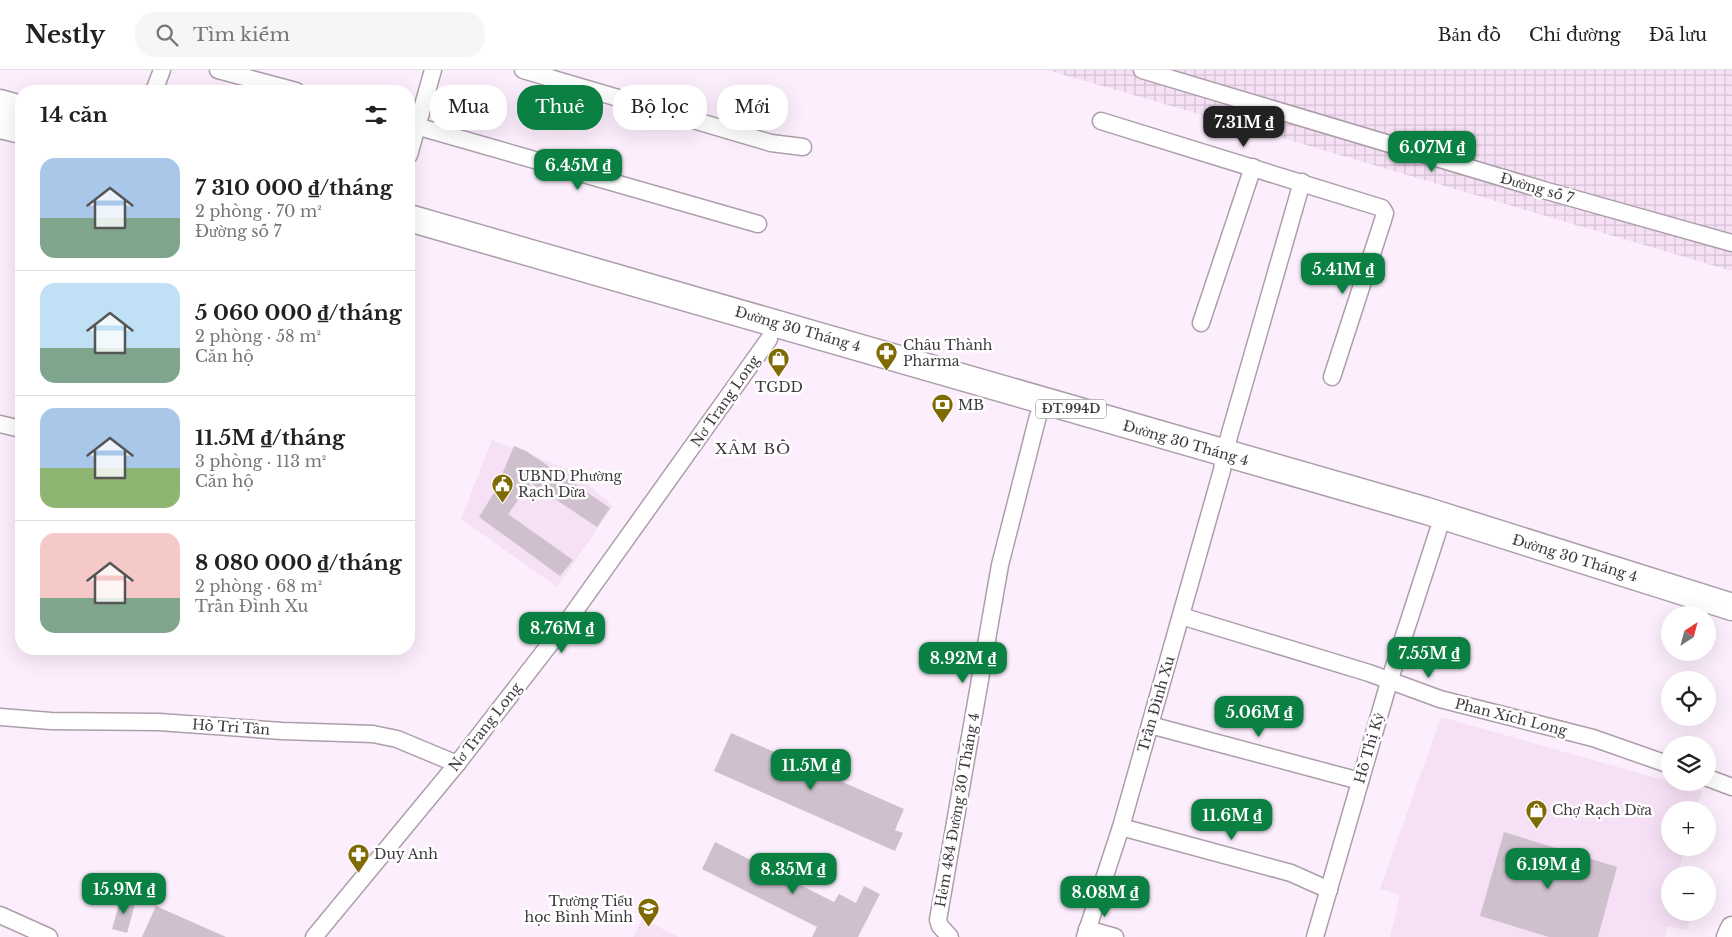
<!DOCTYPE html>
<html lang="vi">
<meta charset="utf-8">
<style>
body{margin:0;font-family:"Libre Baskerville",serif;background:#f6f6f6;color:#222;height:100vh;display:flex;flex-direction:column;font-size:19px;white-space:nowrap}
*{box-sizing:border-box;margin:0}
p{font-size:16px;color:#767676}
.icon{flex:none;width:28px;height:28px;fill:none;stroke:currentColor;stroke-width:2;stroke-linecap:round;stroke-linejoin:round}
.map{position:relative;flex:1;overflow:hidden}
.drawer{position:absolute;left:15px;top:15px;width:400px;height:570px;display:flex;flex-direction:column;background:#fff;border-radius:20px;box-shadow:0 5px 20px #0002}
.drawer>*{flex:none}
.banner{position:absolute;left:430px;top:15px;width:475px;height:45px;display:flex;gap:10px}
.needle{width:32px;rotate:36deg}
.fabs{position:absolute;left:1661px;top:536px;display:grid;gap:10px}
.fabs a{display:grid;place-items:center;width:55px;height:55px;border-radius:50%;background:#fff;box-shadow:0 5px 20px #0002;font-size:25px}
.price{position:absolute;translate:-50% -42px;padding:0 11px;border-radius:10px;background:#0b8043;color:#fff;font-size:16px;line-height:32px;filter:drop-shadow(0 1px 2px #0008)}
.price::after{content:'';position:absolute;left:50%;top:30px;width:15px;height:11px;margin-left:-8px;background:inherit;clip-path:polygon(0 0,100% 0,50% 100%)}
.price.current{background:#222;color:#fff}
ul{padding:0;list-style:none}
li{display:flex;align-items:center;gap:15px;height:125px;padding:0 25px}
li+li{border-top:1px solid #e0e0e0}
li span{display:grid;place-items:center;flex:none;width:140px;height:100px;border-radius:15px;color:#555}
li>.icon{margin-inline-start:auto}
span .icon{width:60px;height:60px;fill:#fffc;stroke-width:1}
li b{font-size:21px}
h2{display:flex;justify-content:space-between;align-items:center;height:60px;padding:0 25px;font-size:21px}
.pill{padding:0 18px;border-radius:20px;background:#fff;box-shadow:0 5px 20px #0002;font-size:18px;line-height:45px}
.pill.current{background:#0b8043;color:#fff}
header{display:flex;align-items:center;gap:30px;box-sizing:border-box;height:70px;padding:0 25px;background:#fff;border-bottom:1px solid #e0e0e0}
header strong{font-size:24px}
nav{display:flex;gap:28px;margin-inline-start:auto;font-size:18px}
.search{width:350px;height:45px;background:#f6f6f6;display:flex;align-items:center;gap:12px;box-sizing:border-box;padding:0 18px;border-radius:20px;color:#767676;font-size:19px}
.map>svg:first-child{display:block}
.built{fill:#f6e0f5}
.industrial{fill:url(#industrial-grid)}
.building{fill:#cfc0ce}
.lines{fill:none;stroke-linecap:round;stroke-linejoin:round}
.street-casing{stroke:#ac9eab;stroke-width:19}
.secondary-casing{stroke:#ac9eab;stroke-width:25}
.primary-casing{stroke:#ac9eab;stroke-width:29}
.street{stroke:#fff;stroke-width:16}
.secondary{stroke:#fff;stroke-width:22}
.primary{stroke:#fff;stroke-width:26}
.labels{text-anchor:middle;stroke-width:5;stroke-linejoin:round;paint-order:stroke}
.shield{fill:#fff;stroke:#797579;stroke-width:1}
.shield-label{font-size:12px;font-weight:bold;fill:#403a40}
.street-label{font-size:14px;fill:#403a40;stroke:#fff}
.poi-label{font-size:14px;fill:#403a40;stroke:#fff;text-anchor:start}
.neighbourhood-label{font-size:15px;letter-spacing:1px;fill:#403a40;stroke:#fff}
</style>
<header>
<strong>Nestly</strong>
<div class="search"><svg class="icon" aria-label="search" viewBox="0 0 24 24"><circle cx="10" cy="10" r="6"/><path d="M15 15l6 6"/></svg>Tìm kiếm</div>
<nav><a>Bản đồ</a><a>Chỉ đường</a><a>Đã lưu</a></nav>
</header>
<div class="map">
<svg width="1732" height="867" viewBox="0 0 1732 867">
<defs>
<pattern id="industrial-grid" width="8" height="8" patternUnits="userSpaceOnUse" patternTransform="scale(1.25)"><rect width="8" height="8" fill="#f6e0f5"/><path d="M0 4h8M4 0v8" fill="none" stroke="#d4c1d3"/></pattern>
</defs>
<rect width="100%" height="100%" fill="#fdeefd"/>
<g class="built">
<path d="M492 370 573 401 613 436 557 517 461 449Z"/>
<path d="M1441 647 1702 721 1696 740H1670V778H1685L1678 803 1686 805H1670V842L1691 843 1687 860 1668 856 1665 867H1390L1400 825 1380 819Z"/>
<path d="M642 849 679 867H633Z"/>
</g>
<path class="industrial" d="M1047 0H1732V201L1289 70Z"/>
<g class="building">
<path d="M514 376 526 381 610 438 597 457 531 413 508 444 573 490 560 506 479 447 495 421Z"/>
<path d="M731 663 904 739 895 760 903 763 895 781 714 701Z"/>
<path d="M1504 762 1617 797 1598 867H1549L1480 846Z"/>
<path d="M715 772 834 832 839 824 856 833 864 816 880 824 858 867H812L817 857 702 799Z"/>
<path d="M121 827 136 831 127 863 112 859Z"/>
<path d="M156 836 226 867H142Z"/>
</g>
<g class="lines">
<defs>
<g id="street">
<path d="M218 0 296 21"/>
<path d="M523 0 771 73 803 77"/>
<path d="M1142 0 1547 121 1732 173"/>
<path d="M154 21 162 0"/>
<path d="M1101 51 1382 138 1385 143 1383 150 1332 307"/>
<path d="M409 54 758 154"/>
<path d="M409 85 433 0"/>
<path d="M1201 253 1253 97"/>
<path d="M0 354 21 359"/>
<path d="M1181 546 1369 603 1440 629 1593 668 1670 695"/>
<path d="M0 647 51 651 159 652 282 661 373 664 397 669 457 694"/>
<path d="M1150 655 1360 711"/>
<path d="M1708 708 1732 717"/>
<path d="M1121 757 1291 803 1329 820"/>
<path d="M0 845 49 867"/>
<path d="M1087 859 1115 867"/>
<path d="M314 867 457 694 567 552 769 269"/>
<path d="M950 867 940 856 938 850 1000 495 1038 346"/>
<path d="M1085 867 1121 757 1222 400 1224 384 1302 112"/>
<path d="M1315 867 1389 612 1438 461"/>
</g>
<path id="secondary" d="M1728 867 1732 858"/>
<g id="primary">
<path d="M0 33 21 39"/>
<path d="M0 55 21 60"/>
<path d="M409 148 1427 441 1732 537"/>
</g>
</defs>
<use href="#street" class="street-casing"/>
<use href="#secondary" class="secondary-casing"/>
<use href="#primary" class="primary-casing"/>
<use href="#street" class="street"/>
<use href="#secondary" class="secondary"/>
<use href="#primary" class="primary"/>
</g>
<defs>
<symbol id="pharmacy-pin" viewBox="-11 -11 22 30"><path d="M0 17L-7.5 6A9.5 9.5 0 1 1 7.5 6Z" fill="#806a03" stroke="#fff"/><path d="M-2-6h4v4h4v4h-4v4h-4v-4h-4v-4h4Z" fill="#fff"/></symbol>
<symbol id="shop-pin" viewBox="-11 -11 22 30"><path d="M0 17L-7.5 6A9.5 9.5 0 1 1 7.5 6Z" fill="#806a03" stroke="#fff"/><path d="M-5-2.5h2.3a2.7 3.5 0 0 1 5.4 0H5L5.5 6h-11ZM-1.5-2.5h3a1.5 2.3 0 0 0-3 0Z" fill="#fff"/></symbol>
<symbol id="bank-pin" viewBox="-11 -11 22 30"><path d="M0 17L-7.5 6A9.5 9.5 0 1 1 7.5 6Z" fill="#806a03" stroke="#fff"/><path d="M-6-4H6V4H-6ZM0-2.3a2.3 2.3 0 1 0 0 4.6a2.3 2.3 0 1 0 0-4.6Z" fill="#fff"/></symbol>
<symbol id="civic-pin" viewBox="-11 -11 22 30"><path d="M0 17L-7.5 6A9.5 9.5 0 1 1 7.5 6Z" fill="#806a03" stroke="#fff"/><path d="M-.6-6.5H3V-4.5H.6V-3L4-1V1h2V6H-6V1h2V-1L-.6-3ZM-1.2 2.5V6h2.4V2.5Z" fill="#fff"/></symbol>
<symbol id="school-pin" viewBox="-11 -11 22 30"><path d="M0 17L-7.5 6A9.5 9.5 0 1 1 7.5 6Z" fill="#806a03" stroke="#fff"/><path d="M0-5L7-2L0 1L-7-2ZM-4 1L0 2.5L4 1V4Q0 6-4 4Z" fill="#fff"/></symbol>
</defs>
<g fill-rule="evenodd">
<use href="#pharmacy-pin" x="874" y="270" width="25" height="34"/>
<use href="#shop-pin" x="766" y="276" width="25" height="34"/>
<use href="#bank-pin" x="930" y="322" width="25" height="34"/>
<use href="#civic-pin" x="490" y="402" width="25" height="34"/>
<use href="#shop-pin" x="1524" y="728" width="25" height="34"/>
<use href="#pharmacy-pin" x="346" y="772" width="25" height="34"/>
<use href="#school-pin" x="636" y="826" width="25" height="34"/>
</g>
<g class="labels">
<rect class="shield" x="1036" y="329.5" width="70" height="19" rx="4"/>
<g class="shield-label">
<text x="1071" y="343">ĐT.994D</text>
</g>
<g class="street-label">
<text transform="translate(1537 118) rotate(16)" y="5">Đường số 7</text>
<text transform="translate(798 259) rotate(16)" y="5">Đường 30 Tháng 4</text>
<text transform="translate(725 331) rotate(-55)" y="5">Nơ Trang Long</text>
<text transform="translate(1186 373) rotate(16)" y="5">Đường 30 Tháng 4</text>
<text transform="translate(1575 488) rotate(17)" y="5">Đường 30 Tháng 4</text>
<text transform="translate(1156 634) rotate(-74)" y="5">Trần Đình Xu</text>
<text transform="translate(1511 647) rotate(14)" y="5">Phan Xích Long</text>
<text transform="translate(231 657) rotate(4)" y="5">Hồ Tri Tân</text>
<text transform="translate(485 657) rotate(-52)" y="5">Nơ Trang Long</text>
<text transform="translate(1369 678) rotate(-74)" y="5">Hồ Thị Kỷ</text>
<text transform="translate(957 740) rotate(-80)" y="5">Hẻm 484 Đường 30 Tháng 4</text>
</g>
<g class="poi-label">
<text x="903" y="280">Châu Thành<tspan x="903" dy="16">Pharma</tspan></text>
<text x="779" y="322" text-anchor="middle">TGDD</text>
<text x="958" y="340">MB</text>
<text x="518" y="411">UBND Phường<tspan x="518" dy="16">Rạch Dừa</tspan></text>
<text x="1552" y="745">Chợ Rạch Dừa</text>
<text x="374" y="789">Duy Anh</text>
<text x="633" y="836" text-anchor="end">Trường Tiểu<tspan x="633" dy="16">học Bình Minh</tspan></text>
</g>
<g class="neighbourhood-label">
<text x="753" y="384">XÂM BỒ</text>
</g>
</g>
</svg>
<div class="fabs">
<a><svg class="needle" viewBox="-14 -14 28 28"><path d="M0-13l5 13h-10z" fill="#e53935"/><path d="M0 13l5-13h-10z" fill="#767676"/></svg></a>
<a><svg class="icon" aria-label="locate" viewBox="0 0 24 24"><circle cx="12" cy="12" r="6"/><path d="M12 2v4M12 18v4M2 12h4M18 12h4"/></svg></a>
<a><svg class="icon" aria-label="layers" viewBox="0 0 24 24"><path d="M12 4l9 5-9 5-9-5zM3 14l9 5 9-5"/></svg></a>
<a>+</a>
<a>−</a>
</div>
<b class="price current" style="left:1244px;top:78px">7.31M ₫</b>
<b class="price" style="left:1432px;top:103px">6.07M ₫</b>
<b class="price" style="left:578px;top:121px">6.45M ₫</b>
<b class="price" style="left:1343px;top:225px">5.41M ₫</b>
<b class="price" style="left:562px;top:584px">8.76M ₫</b>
<b class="price" style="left:1429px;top:609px">7.55M ₫</b>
<b class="price" style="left:963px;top:614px">8.92M ₫</b>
<b class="price" style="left:1259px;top:668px">5.06M ₫</b>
<b class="price" style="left:811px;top:721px">11.5M ₫</b>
<b class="price" style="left:1232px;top:771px">11.6M ₫</b>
<b class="price" style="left:1548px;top:820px">6.19M ₫</b>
<b class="price" style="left:793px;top:825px">8.35M ₫</b>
<b class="price" style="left:124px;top:845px">15.9M ₫</b>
<b class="price" style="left:1105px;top:848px">8.08M ₫</b>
<div class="banner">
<a class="pill">Mua</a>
<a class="pill current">Thuê</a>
<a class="pill">Bộ lọc</a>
<a class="pill">Mới</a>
</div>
<section class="drawer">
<h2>14 căn<svg class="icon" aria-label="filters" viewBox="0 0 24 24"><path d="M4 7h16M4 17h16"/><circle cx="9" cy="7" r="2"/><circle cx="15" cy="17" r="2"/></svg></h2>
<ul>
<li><span style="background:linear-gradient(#a9c7e8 60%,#7fa58c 0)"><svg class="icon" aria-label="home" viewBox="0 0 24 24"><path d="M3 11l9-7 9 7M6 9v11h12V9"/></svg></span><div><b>7 310 000 ₫/tháng</b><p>2 phòng · 70 m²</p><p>Đường số 7</p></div></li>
<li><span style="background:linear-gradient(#bfe0f5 65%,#7fa58c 0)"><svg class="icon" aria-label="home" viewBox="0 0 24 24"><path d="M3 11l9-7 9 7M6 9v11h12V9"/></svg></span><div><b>5 060 000 ₫/tháng</b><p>2 phòng · 58 m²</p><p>Căn hộ</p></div></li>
<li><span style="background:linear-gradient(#a9c7e8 60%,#8fb573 0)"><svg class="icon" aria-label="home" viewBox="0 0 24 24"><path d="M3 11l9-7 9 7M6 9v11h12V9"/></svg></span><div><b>11.5M ₫/tháng</b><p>3 phòng · 113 m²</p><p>Căn hộ</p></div></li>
<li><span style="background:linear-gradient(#f6c9c9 65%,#7fa58c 0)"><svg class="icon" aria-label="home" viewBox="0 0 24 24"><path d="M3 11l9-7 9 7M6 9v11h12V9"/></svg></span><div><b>8 080 000 ₫/tháng</b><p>2 phòng · 68 m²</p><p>Trần Đình Xu</p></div></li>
</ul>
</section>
</div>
